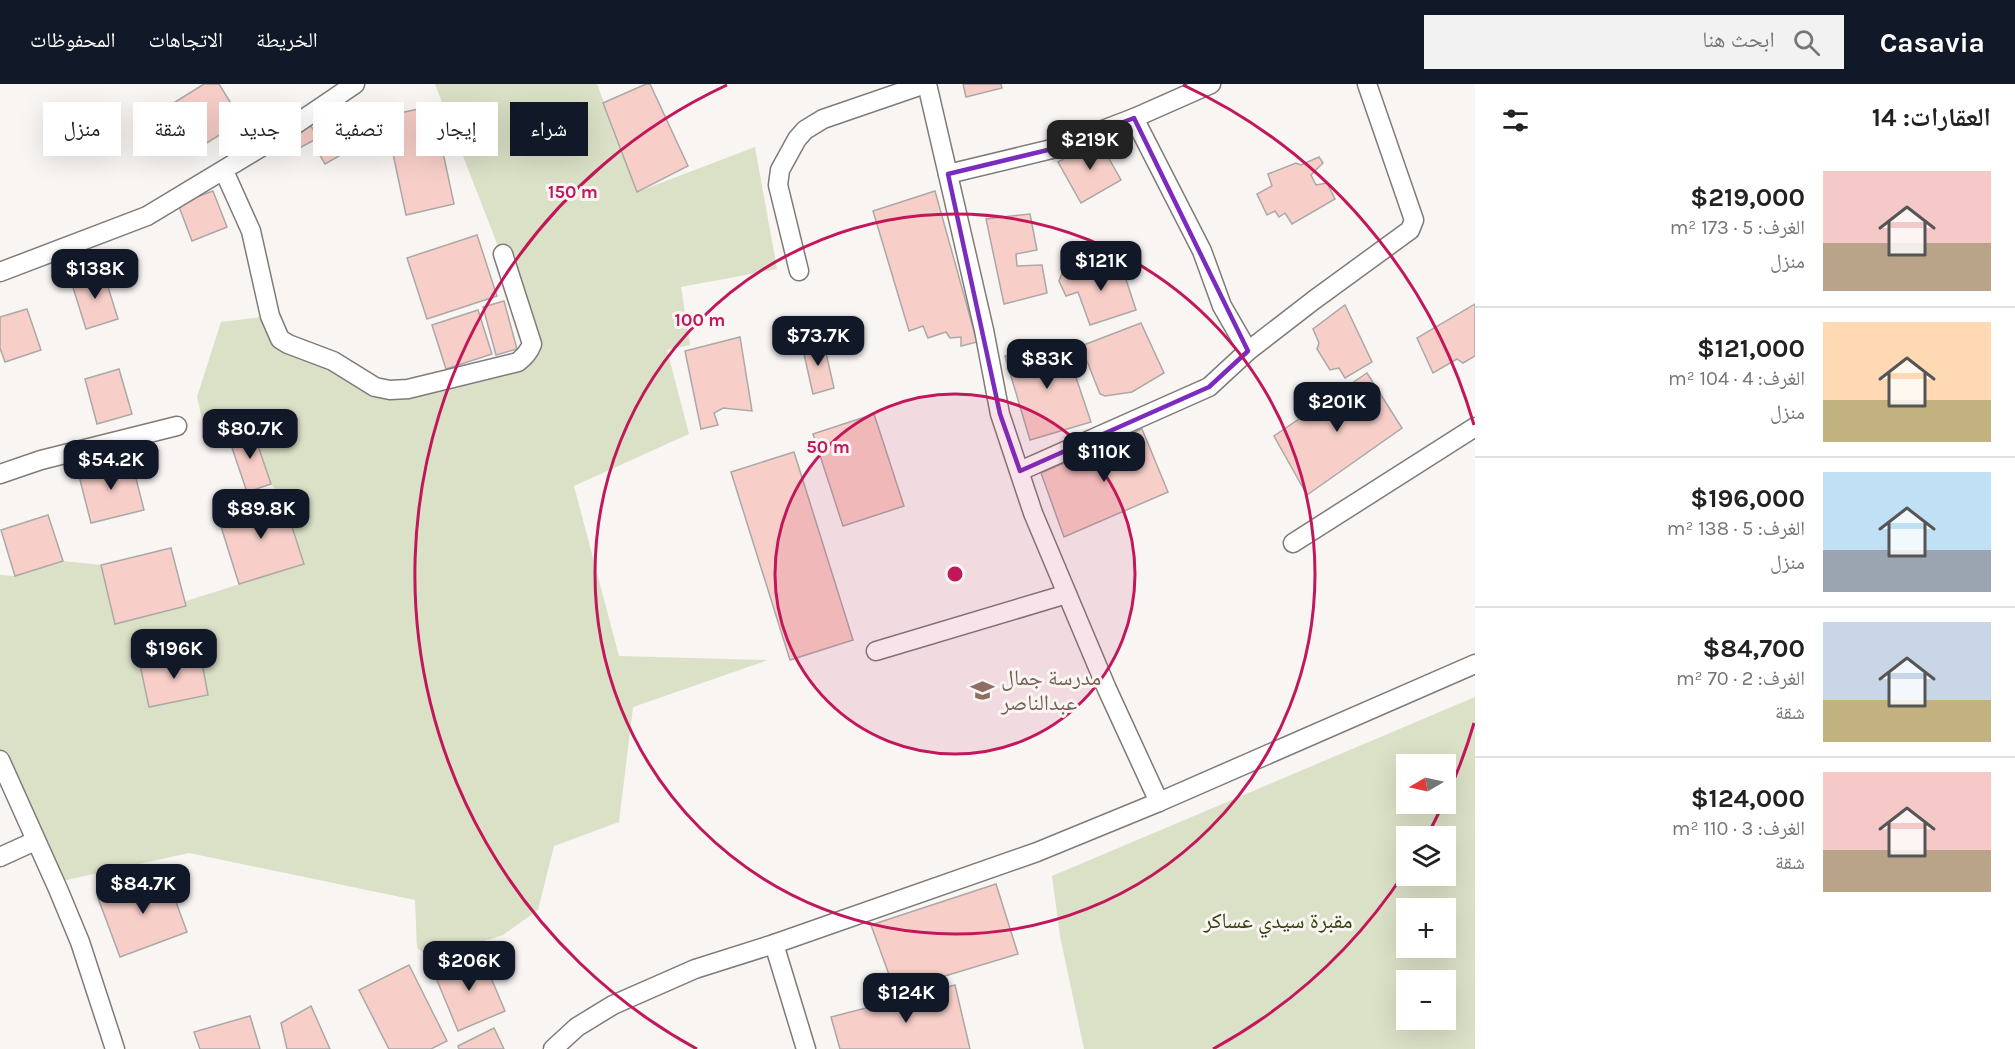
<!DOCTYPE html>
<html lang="ar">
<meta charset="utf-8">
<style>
body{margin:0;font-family:Karla,"Noto Naskh Arabic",sans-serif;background:#f2f2f2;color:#222;direction:rtl;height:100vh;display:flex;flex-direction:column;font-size:22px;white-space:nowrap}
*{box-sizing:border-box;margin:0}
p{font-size:20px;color:#767676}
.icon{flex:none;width:33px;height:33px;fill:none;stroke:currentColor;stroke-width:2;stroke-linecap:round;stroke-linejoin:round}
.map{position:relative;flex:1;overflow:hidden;direction:ltr}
.details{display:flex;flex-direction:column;background:#fff;width:540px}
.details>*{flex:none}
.top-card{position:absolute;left:18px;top:18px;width:570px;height:54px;direction:rtl;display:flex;gap:12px}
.needle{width:39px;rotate:261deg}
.buttons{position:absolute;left:1396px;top:670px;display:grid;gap:12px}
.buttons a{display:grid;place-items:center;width:60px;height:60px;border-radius:0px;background:#fff;box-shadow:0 6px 24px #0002;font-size:30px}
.price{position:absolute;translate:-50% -51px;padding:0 14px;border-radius:12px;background:#111827;color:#fff;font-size:20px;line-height:39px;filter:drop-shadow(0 2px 3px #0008)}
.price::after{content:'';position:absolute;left:50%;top:36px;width:18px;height:14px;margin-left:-9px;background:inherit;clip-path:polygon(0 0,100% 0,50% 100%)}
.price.active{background:#222;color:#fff}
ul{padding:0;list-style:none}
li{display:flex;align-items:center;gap:18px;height:150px;padding:0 24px}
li+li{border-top:2px solid #e0e0e0}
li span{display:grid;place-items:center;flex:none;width:168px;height:120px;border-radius:0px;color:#555}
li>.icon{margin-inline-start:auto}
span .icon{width:72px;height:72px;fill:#fffc;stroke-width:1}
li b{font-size:26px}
h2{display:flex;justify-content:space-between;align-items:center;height:72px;padding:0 24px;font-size:26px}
.chip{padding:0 21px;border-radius:0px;background:#fff;box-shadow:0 6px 24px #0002;font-size:21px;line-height:54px}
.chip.active{background:#111827;color:#fff}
header{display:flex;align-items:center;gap:36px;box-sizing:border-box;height:84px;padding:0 30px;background:#111827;color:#fff}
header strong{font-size:28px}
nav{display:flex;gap:33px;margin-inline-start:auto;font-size:21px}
.search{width:420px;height:54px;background:#f2f2f2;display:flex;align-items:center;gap:15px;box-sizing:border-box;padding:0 21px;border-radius:0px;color:#767676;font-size:22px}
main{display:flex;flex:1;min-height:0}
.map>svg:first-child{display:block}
.green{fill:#dae1c6;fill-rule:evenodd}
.building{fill:#f8cfc8;stroke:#aba8a7;stroke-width:1.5}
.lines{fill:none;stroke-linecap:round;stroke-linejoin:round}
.street-casing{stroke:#7e7b79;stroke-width:21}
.street{stroke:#fff;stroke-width:18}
.marked{fill:none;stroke:#7b2cbf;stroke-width:4.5;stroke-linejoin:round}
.ring{fill:none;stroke:#c2185b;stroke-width:3}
.labels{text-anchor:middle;stroke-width:6;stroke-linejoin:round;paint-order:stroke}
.education-label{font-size:22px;fill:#785e54;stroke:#f8f5f3;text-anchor:start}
.park-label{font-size:22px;fill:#37400d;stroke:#f8f5f3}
.centre{fill:#c2185b;stroke:#f8f5f3;stroke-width:3}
.ring-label{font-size:18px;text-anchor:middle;font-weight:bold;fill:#c2185b;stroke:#f8f5f3;stroke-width:6;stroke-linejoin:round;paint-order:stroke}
</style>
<header>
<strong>Casavia</strong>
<div class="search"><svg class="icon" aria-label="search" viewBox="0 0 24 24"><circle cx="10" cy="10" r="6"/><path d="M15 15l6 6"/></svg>ابحث هنا</div>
<nav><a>الخريطة</a><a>الاتجاهات</a><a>المحفوظات</a></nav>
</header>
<main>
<section class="details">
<h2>العقارات: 14<svg class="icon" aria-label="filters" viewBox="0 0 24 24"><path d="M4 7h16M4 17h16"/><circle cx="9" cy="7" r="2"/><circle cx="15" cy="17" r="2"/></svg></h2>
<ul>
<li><span style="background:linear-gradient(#f6c9c9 60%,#b9a48a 0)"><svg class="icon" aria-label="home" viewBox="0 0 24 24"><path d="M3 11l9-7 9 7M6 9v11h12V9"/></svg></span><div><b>$219,000</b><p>الغرف: 5 · 173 m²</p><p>منزل</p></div></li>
<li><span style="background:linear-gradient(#ffd9b3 65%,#c2b280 0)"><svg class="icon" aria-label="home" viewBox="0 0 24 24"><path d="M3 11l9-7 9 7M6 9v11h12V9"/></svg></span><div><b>$121,000</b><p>الغرف: 4 · 104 m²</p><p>منزل</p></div></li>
<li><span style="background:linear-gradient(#bfe0f5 65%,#9aa5b1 0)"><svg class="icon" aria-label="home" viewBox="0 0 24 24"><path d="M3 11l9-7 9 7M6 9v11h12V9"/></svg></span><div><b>$196,000</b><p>الغرف: 5 · 138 m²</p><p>منزل</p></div></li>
<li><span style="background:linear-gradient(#c9d6e8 65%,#c2b280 0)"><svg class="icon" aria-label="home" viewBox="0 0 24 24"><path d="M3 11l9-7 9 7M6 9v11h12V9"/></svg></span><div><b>$84,700</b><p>الغرف: 2 · 70 m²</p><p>شقة</p></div></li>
<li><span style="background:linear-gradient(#f6c9c9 65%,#b9a48a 0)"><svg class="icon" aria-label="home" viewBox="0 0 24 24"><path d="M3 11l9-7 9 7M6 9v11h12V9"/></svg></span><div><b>$124,000</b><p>الغرف: 3 · 110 m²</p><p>شقة</p></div></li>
</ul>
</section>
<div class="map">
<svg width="1475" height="965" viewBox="0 0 1475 965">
<rect width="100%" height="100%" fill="#f8f5f3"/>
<g class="green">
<path d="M435 0H597L637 108 755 63 777 185 681 203 690 261 667 266 689 350 574 402 619 572 768 576 633 623 619 738 554 762 538 826 503 851 430 874 417 864 415 816 189 769 62 797 0 672V491L15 492 63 477 101 481 116 539 304 480 282 412 271 400 252 344 205 347 197 313 221 238 270 232 288 260 408 305 530 266 496 157Z"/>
<path d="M1475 613V965H1084L1060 852 1052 792ZM1407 681H1446V720H1407ZM1407 753H1446V792H1407ZM1407 825H1446V864H1407ZM1407 897H1446V936H1407Z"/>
</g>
<g class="building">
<path d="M204 0H219L242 37 202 62 175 18Z"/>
<path d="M646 0H650L688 82 637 108 603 19Z"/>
<path d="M963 0H1001L1002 4 966 13Z"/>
<path d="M433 22 454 120 406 131 385 32Z"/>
<path d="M308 37 318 54 294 67 284 50Z"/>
<path d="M339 49 348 67 325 80 315 63Z"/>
<path d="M1098 55 1121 96 1081 119 1058 78Z"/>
<path d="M1319 73 1323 79 1311 91 1316 101 1327 99 1335 115 1292 140 1285 129 1279 133 1275 127 1267 131 1257 110 1272 102 1268 90 1296 79 1301 81Z"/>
<path d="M213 107 227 143 192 157 178 120Z"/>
<path d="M935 107 977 258 961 262V253L950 254 946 248 928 254 923 242 909 247 873 127Z"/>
<path d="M1030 130 1037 166 1016 170 1017 182 1042 181 1047 209 1004 220 986 135Z"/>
<path d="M477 151 497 212 427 235 407 174Z"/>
<path d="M1120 177 1136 226 1090 241 1078 208 1066 212 1059 197 1063 187 1071 183 1076 195Z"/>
<path d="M103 187 118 235 86 245 71 197Z"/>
<path d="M504 217 517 265 496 271 483 223Z"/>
<path d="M1475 220V272L1463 279 1457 275 1433 289 1417 254Z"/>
<path d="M1345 221 1372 278 1345 294 1339 284 1330 286 1317 265 1319 259 1313 245Z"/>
<path d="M27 225 41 266 5 278 0 264V233Z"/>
<path d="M478 226 492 270 446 285 432 241Z"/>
<path d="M1141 239 1164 289 1132 308 1105 312 1100 310 1081 262Z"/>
<path d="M740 253 752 327 723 324 714 329 718 341 701 345 685 267Z"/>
<path d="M823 256 834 304 813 310 802 261Z"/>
<path d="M1064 258 1091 338 1030 356 1005 272Z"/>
<path d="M119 285 132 330 97 340 85 295Z"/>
<path d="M1367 289 1402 344 1307 411 1274 352Z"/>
<path d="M874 330 904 422 843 442 813 350Z"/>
<path d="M252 344 271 400 247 408 228 352Z"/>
<path d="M1142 345 1168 408 1064 453 1041 389Z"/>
<path d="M794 368 853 556 790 576 731 388Z"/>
<path d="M131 375 144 426 91 439 78 388Z"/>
<path d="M282 412 304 480 239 500 218 433Z"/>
<path d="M48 431 63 477 15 492 1 446Z"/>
<path d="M171 464 186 522 115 540 101 481Z"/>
<path d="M200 568 208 611 149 623 140 581Z"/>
<path d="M165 788 187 848 120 873 98 814Z"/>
<path d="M996 800 1018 870 895 907 871 841Z"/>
<path d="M481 870 505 927 458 947 434 889Z"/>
<path d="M409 881 447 957 431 965H389L359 906Z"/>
<path d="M955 901 970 965H840L831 933Z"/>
<path d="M311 922 330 965H287L281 939Z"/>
<path d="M250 932 260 965H200L194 948Z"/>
<path d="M494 944 504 965H459L458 962Z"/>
</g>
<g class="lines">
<defs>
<g id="street">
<path d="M927 0 984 246 1000 330 1033 429 1107 605 1159 718"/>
<path d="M1134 34 1202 167 1222 222 1248 267"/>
<path d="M224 87 251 147 270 232 280 255 288 260 333 277 375 303 390 306 408 305 518 278C525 272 529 268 532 260L503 170"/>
<path d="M948 90 1056 64 1134 34 1211 0"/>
<path d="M799 187 778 101 780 86 797 55 805 46 823 35 925 0"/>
<path d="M0 188 147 132 268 59 355 0"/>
<path d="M1020 387 1209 303 1248 267 1314 216 1410 146 1414 136 1367 0"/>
<path d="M0 390 41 376 177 342"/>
<path d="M1293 459 1475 343"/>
<path d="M876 567 1067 510"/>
<path d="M0 676 58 805 80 858 115 965"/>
<path d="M0 773 35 757"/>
<path d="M774 860 806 965"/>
<path d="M553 965 577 943 613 921 695 885 774 860 1037 768 1159 718 1475 580"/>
</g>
</defs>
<use href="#street" class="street-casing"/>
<use href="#street" class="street"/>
</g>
<path class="marked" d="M1134 34 1248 267 1209 303 1020 387 1000 330 948 90 1056 64Z"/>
<circle cx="955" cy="490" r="180" fill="#c2185b" fill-opacity=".12"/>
<g class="ring">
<circle cx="955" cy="490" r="180"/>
<circle cx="955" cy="490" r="360"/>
<path d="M1474 639A540 540 0 0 1 1446 714M1442 722A540 540 0 0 1 1427 752M1405 788A540 540 0 0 1 1213 965M697 965A540 540 0 0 1 727 1M1183 1A540 540 0 0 1 1474 341"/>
</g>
<defs>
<symbol id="school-bare" viewBox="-9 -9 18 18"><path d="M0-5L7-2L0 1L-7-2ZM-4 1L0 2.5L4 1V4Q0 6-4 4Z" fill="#8d6e63" stroke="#f8f5f3" stroke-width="2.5" paint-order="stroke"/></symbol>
</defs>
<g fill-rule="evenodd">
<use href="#school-bare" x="966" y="590" width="33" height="33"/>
</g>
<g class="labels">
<g class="education-label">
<text x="1001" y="601">مدرسة جمال<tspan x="1001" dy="25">عبدالناصر</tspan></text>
</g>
<g class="park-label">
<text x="1278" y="844">مقبرة سيدي عساكر</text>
</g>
</g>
<circle cx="955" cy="490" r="9" class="centre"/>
<g class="ring-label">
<text x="573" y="114">150 m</text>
<text x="700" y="242">100 m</text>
<text x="828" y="369">50 m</text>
</g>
</svg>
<div class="buttons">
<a><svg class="needle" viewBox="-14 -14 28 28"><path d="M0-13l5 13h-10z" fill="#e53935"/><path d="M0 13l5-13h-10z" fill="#767676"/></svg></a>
<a><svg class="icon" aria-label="layers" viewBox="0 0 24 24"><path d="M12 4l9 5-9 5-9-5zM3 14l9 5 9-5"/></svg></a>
<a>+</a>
<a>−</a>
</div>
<b class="price active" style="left:1090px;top:87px">$219K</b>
<b class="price" style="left:1101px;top:208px">$121K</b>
<b class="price" style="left:95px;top:216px">$138K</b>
<b class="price" style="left:818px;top:283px">$73.7K</b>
<b class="price" style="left:1047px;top:306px">$83K</b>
<b class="price" style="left:1337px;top:349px">$201K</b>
<b class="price" style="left:250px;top:376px">$80.7K</b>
<b class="price" style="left:1104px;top:399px">$110K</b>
<b class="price" style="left:111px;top:407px">$54.2K</b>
<b class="price" style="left:261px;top:456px">$89.8K</b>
<b class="price" style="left:174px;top:596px">$196K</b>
<b class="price" style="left:143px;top:831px">$84.7K</b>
<b class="price" style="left:469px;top:908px">$206K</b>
<b class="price" style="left:906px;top:940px">$124K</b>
<div class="top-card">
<a class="chip active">شراء</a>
<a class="chip">إيجار</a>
<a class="chip">تصفية</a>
<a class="chip">جديد</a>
<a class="chip">شقة</a>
<a class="chip">منزل</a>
</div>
</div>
</main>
